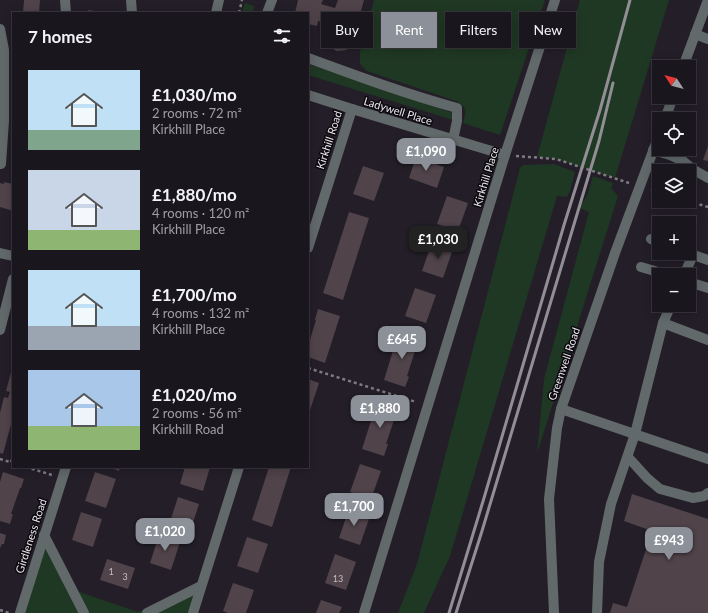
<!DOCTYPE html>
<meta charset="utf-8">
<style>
body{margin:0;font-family:Lato,sans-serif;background:#27232b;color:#f1f3f6;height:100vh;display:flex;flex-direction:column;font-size:15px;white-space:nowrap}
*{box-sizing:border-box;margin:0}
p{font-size:13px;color:#9f9fa4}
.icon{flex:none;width:22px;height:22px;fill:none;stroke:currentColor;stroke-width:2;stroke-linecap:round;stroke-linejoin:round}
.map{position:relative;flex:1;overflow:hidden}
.drawer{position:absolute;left:12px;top:12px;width:297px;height:456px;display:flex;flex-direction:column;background:#1a161e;border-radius:0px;box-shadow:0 2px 10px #0003,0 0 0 1px #38353c}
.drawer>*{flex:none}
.banner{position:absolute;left:321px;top:12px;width:327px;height:36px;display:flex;gap:8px}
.needle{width:26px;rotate:306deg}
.controls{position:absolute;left:652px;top:60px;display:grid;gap:8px}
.controls a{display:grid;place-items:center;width:44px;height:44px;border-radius:0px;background:#1a161e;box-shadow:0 2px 10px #0003,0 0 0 1px #38353c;font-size:20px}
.price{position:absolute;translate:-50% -34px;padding:0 9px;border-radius:8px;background:#8c9099;color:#fff;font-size:13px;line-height:26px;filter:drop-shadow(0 1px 2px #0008)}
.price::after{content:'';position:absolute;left:50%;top:24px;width:12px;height:9px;margin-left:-6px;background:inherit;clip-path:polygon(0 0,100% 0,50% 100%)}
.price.selected{background:#222;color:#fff}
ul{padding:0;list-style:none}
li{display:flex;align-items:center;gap:12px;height:100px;padding:0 16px}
li span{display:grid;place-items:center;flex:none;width:112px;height:80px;border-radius:0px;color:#555}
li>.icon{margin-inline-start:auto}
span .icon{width:48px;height:48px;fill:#fffc;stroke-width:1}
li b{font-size:17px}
h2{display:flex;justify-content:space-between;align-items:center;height:48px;padding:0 16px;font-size:17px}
.pill{padding:0 14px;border-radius:0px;background:#1a161e;box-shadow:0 2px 10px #0003,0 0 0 1px #38353c;font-size:14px;line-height:36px}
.pill.selected{background:#8c9099;color:#fff}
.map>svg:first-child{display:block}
.green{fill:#1f3823}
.building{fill:#504349}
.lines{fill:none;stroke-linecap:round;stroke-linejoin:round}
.path{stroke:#807b84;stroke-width:2.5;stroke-dasharray:3 3;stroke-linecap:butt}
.minor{stroke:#62696a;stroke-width:10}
.rail{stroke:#928e96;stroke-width:3}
.labels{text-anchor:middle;stroke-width:3;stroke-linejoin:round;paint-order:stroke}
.number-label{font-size:9px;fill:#c5bfc6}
.street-label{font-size:11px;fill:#ece8ef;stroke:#0b090d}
</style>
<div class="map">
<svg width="708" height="613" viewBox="0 0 708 613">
<rect width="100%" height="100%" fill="#231e28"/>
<g class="green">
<path d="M374 0H545L500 135 463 123C466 111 468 108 456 101L367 71 360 64V52Z"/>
<path d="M580 0H669L615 178 556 159 537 157Z"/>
<path d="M245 3 254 6 253 13H242Z"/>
<path d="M308 64 453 113V120L308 75Z"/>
<path d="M554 164 575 172 570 191 567 197 557 196 450 556 424 613H398L417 564 520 168 523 165Z"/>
<path d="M593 176 613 183 611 188 618 196 537 454 544 379 589 212 579 208 587 196Z"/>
<path d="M44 535 71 589 138 612 201 586 193 613H20Z"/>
</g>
<g class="building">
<path d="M24 0H40L39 13H23Z"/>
<path d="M298 0H323L321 4 335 8 338 0H364L352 44 346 50 337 51 329 47 328 37 331 25 318 21 317 26 308 24V13H295Z"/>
<path d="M88 10 102 12V13H88Z"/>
<path d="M708 146V161L703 160Z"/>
<path d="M416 157 444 167 437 188 409 178Z"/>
<path d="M363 166 384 173 374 201 353 194Z"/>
<path d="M4 182 13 184V211L0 207V183L4 184Z"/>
<path d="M447 196 468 203 458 231 437 224Z"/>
<path d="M349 212 369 218 343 300 323 293Z"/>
<path d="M432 242 453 249 443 278 422 271Z"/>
<path d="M415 288 436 295 426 323 405 316Z"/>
<path d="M318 309 340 316 325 363 308 357V346L316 320H315Z"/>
<path d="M398 334 420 340 417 351H415L407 376 409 377 405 387 384 380Z"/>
<path d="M13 365V417L3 454 0 453V413L4 397 8 398 10 392 6 391Z"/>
<path d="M308 379 319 383 308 416Z"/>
<path d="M377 402 399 409 395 420H394L386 444H388L384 456 362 449Z"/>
<path d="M360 464 381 471 371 499 350 492Z"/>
<path d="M109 467H120L119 471Z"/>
<path d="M185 467H210L203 491 180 484Z"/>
<path d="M269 467H291L272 527 252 520Z"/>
<path d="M3 472 24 479 21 488H20L11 514H13L10 524 0 521V482Z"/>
<path d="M95 472 116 479 106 508 85 501Z"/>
<path d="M632 494 708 519V613H610L613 603 627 607 652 531 624 521Z"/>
<path d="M178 497 199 504 190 532 169 525Z"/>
<path d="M349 509 370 516 360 545 339 538Z"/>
<path d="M81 512 102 519 93 547 72 540Z"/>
<path d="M0 533 6 535 4 544H2L0 548Z"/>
<path d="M159 535 180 542 171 570 150 563Z"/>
<path d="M247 537 268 544 258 573 237 566Z"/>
<path d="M335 554 356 562 346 590 325 583Z"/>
<path d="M107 559 135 568 128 589 100 580Z"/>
<path d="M233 583 254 590 246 613H228L223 611Z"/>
<path d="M321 600 342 607 339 613H316Z"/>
</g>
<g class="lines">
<g class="path">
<path d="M239 13 242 0"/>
<path d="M516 156 556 159 629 183"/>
<path d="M651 189 659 192"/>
<path d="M688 201 708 207"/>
<path d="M308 368 416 402"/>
<path d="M0 459 13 463"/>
<path d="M11 462 13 457"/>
<path d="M26 467 52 475"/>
<path d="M0 610 9 613"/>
</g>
<g class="minor">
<path d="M65 0 66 13"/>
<path d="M131 0 132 13"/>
<path d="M216 13 219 0"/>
<path d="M267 13 272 0"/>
<path d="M0 29 4 50V121L1 164"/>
<path d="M695 34 708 39"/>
<path d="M308 58C357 76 406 94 457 108V121L453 140"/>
<path d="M683 67 708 0"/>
<path d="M308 95 352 109 505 155"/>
<path d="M665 119 673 97"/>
<path d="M653 150 670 155 683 161 694 170 708 178"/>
<path d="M651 239 659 242"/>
<path d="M308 248 352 109"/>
<path d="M0 253 13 256"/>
<path d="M688 253 708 260"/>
<path d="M641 267 668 275"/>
<path d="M684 275 693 255"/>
<path d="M689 282 708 288"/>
<path d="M663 323 708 340"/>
<path d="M0 330 13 279"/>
<path d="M561 409 708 459"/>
<path d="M628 457 647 478 660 489 693 498 704 496 708 493"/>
<path d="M44 535 84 613"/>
<path d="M20 613 66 467"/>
<path d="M147 613 201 586"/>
<path d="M193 613 239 467"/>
<path d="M364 613 505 155 555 0"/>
<path d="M554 613 549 499 557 428 561 409 615 253 659 135"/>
<path d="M597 613 599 562 611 504 635 434 663 323 671 305"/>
</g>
<g class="rail">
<path d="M449 613 484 498 564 225 600 110 630 0"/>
<path d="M456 613 482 531 599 141 613 83"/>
</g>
</g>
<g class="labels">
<g class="number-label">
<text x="111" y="575">1</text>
<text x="125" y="580">3</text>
<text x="338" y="582">13</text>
</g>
<g class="street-label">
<text transform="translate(398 111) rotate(17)" y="4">Ladywell Place</text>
<text transform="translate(329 140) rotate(-72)" y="4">Kirkhill Road</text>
<text transform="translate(486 177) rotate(-73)" y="4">Kirkhill Place</text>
<text transform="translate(564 364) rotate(-71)" y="4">Greenwell Road</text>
<text transform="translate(31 536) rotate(-72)" y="4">Girdleness Road</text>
</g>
</g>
</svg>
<div class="controls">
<a><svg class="needle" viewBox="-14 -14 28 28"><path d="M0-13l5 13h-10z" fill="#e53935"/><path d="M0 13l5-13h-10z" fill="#9f9fa4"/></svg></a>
<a><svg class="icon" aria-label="locate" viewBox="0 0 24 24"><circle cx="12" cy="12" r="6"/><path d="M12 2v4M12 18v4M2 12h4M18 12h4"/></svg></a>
<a><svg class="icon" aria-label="layers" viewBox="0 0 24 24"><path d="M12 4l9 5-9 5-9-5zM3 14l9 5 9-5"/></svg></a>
<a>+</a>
<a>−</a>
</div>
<b class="price" style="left:426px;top:172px">£1,090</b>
<b class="price selected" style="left:438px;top:260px">£1,030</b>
<b class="price" style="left:402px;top:360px">£645</b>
<b class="price" style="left:380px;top:429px">£1,880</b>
<b class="price" style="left:354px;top:527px">£1,700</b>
<b class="price" style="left:165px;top:552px">£1,020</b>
<b class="price" style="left:669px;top:561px">£943</b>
<div class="banner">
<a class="pill">Buy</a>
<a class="pill selected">Rent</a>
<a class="pill">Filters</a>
<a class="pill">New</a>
</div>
<section class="drawer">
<h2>7 homes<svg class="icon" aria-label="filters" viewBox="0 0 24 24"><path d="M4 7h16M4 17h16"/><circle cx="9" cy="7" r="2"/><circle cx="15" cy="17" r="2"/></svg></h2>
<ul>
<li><span style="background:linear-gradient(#bfe0f5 75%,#7fa58c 0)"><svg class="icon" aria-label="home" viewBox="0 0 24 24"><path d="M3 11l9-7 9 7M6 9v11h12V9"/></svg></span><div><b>£1,030/mo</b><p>2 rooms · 72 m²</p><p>Kirkhill Place</p></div></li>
<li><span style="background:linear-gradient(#c9d6e8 75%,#8fb573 0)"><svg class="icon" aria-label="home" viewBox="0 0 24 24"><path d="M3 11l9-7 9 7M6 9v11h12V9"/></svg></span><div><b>£1,880/mo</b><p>4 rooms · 120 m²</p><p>Kirkhill Place</p></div></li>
<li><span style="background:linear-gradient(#bfe0f5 70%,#9aa5b1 0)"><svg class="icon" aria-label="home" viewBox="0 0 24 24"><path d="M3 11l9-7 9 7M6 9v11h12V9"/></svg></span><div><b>£1,700/mo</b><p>4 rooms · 132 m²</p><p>Kirkhill Place</p></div></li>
<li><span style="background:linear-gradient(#a9c7e8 70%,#8fb573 0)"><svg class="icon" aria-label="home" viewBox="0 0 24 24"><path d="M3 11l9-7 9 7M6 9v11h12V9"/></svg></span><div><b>£1,020/mo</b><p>2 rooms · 56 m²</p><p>Kirkhill Road</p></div></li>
</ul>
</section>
</div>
